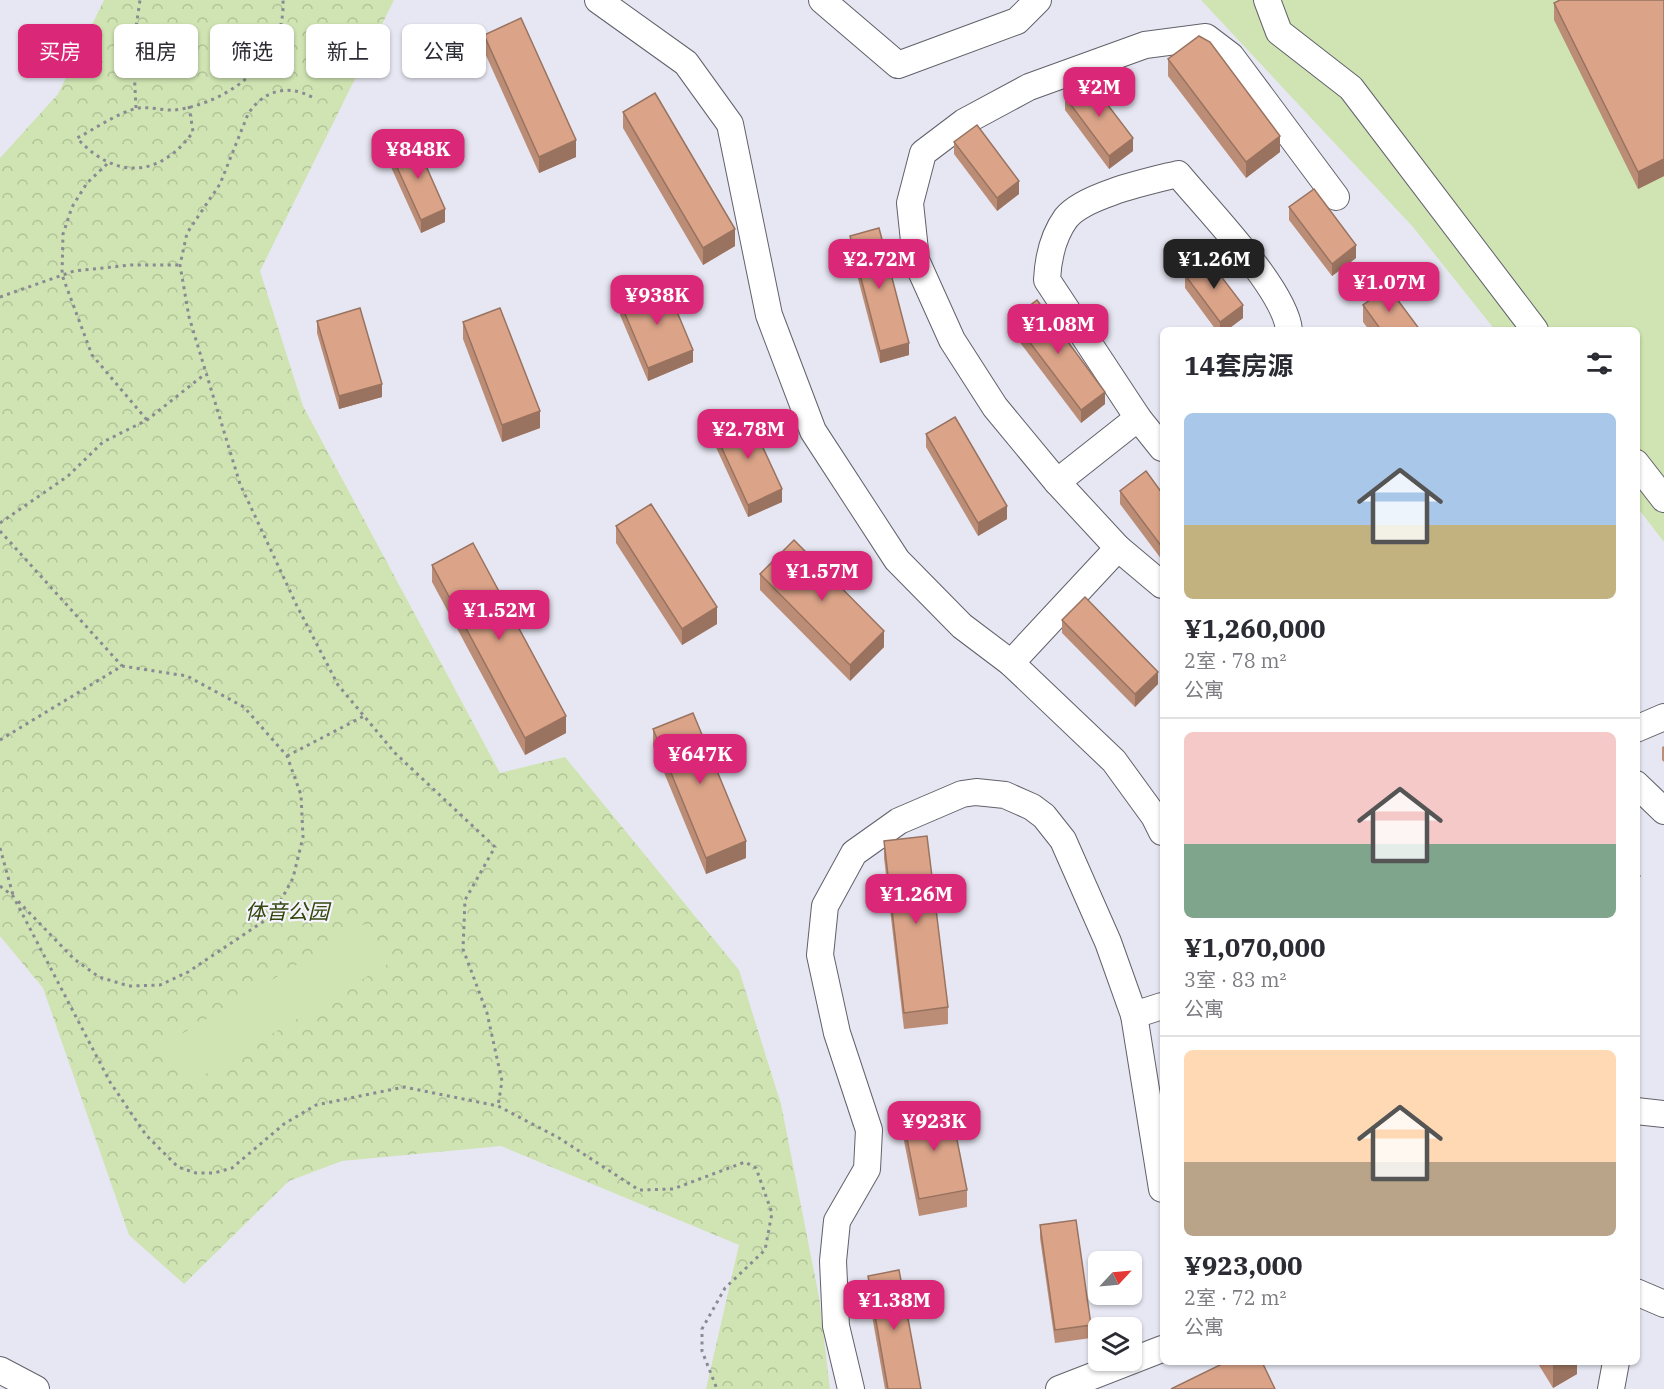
<!DOCTYPE html>
<html lang="zh">
<meta charset="utf-8">
<style>
body{margin:0;font-family:"IBM Plex Serif","Noto Sans SC",serif;background:#f2f2f3;color:#2b2b33;height:100vh;display:flex;flex-direction:column;font-size:22px;white-space:nowrap}
*{box-sizing:border-box;margin:0}
p{font-size:20px;color:#7c7c81}
.icon{flex:none;width:33px;height:33px;fill:none;stroke:currentColor;stroke-width:2;stroke-linecap:round;stroke-linejoin:round}
.map{position:relative;flex:1;overflow:hidden}
.details{position:absolute;left:1160px;top:327px;width:480px;height:1038px;display:flex;flex-direction:column;background:#fff;border-radius:9px;box-shadow:0 2px 4px #0004}
.details>*{flex:none}
.banner{position:absolute;left:18px;top:24px;width:570px;height:54px;display:flex;gap:12px}
.needle{width:39px;rotate:64deg}
.fabs{position:absolute;left:1088px;top:1251px;display:grid;gap:12px}
.fabs a{display:grid;place-items:center;width:54px;height:54px;border-radius:9px;background:#fff;box-shadow:0 2px 4px #0004;font-size:30px}
.price{position:absolute;translate:-50% -51px;padding:0 14px;border-radius:12px;background:#db2777;color:#fff;font-size:20px;line-height:39px;filter:drop-shadow(0 2px 3px #0008)}
.price::after{content:'';position:absolute;left:50%;top:36px;width:18px;height:14px;margin-left:-9px;background:inherit;clip-path:polygon(0 0,100% 0,50% 100%)}
.price.on{background:#222;color:#fff}
ul{padding:0;list-style:none}
li{display:grid;align-content:center;gap:12px;height:318px;padding:0 24px}
li+li{border-top:2px solid #e1e1e2}
li span{display:grid;place-items:center;height:186px;border-radius:9px;color:#555}
li>.icon{margin-inline-start:auto}
span .icon{width:108px;height:108px;fill:#fffc;stroke-width:1}
li b{font-size:26px}
h2{display:flex;justify-content:space-between;align-items:center;height:72px;padding:0 24px;font-size:26px}
.tag{padding:0 21px;border-radius:9px;background:#fff;box-shadow:0 2px 4px #0004;font-size:21px;line-height:54px}
.tag.on{background:#db2777;color:#fff}
.map>svg:first-child{display:block}
.park{fill:url(#park-crowns)}
.garden{fill:#cfe4b2}
.lines{fill:none;stroke-linecap:round;stroke-linejoin:round}
.minor-casing{stroke:#61616b;stroke-width:28}
.path{stroke:#8a8a92;stroke-width:3;stroke-dasharray:3 4.5;stroke-linecap:butt}
.minor{stroke:#fff;stroke-width:26}
.wall{fill:#bc8d76}
.shaded-wall{fill:#997360}
.building{fill:#dba489;stroke:#997360;stroke-width:1.5}
.labels{text-anchor:middle;stroke-width:4.5;stroke-linejoin:round;paint-order:stroke}
.park-label{font-size:21px;font-style:italic;fill:#34470d;stroke:#f5f4fe}
</style>
<div class="map">
<svg width="1664" height="1389" viewBox="0 0 1664 1389">
<defs>
<pattern id="park-crowns" width="20" height="18" patternUnits="userSpaceOnUse" patternTransform="scale(1.5)"><rect width="20" height="18" fill="#cfe4b2"/><path d="M2 6a3 3 0 1 1 6 0M12 15a3 3 0 1 1 6 0" fill="none" stroke="#b1c398"/></pattern>
</defs>
<rect width="100%" height="100%" fill="#e7e7f3"/>
<path class="park" d="M104 0H394L260 271 303 406 500 773 565 757 739 970 781 1104 819 1297 830 1389H706L739 1245 501 1146 342 1161 289 1181 184 1284 129 1235 43 988 0 936V158L58 94Z"/>
<g class="garden">
<path d="M1201 0H1664V542L1637 507 1636 330H1495L1413 227Z"/>
<path d="M365 924 388 964 189 1084 165 1044Z"/>
</g>
<g class="lines">
<defs>
<g id="minor">
<path d="M598 0 686 63 730 124 769 315 813 431 897 560 962 626 1011 663 1114 761 1154 816 1162 832"/>
<path d="M822 0 898 65 1017 21 1038 0"/>
<path d="M1267 0 1279 32 1351 88 1535 330"/>
<path d="M1162 448 1138 418 1047 280C1048 259 1053 236 1066 218 1084 195 1150 181 1178 174 1207 209 1285 289 1289 330"/>
<path d="M1636 463 1664 499"/>
<path d="M1057 482 1138 418"/>
<path d="M1162 585 1118 548 1057 482 995 407 952 340 916 260 910 203 923 153 964 122 1029 87 1145 45 1206 37 1231 56 1336 197"/>
<path d="M1011 663 1118 548"/>
<path d="M1636 729 1664 717"/>
<path d="M1636 784 1664 811"/>
<path d="M1134 1015 1162 1189"/>
<path d="M1636 1111 1664 1114"/>
<path d="M1636 1292 1664 1304"/>
<path d="M0 1370 36 1389"/>
<path d="M851 1389 836 1326 833 1261 837 1221 867 1169 869 1130 837 1033 820 955 825 906 854 853 899 821 962 794 976 792 1005 795 1032 807 1044 816 1063 840 1108 942 1134 1015 1162 1006"/>
<path d="M1059 1389 1162 1349"/>
<path d="M1611 1389 1616 1362"/>
</g>
</defs>
<use href="#minor" class="minor-casing"/>
<g class="path">
<path d="M312 97C287 84 264 90 248 114L220 184 187 233 180 265 189 317 240 484 297 606 338 685 395 753 495 847 465 900 463 949 487 1013 502 1081 498 1106"/>
<path d="M189 106 193 132C160 178 115 180 77 138 95 129 114 115 134 109 146 105 162 111 175 110 229 103 286 60 283 0"/>
<path d="M136 108 133 48 140 0"/>
<path d="M107 164 87 183 72 207 63 234 62 275 92 355 147 420"/>
<path d="M0 297 74 271 131 265H180"/>
<path d="M0 523 68 476 103 442 147 420 205 374"/>
<path d="M0 531 122 666"/>
<path d="M0 740 122 666 187 676 244 707 287 756 301 795 303 837 293 878 273 915 188 972 160 985 129 986 99 977 74 959 17 900"/>
<path d="M287 756 364 716"/>
<path d="M0 848 13 895"/>
<path d="M0 886 13 896 110 1082 146 1135 178 1167 196 1173H214L232 1168 284 1124 316 1105 404 1087 498 1106 559 1138 639 1190 673 1189 745 1162 756 1168 772 1213 765 1250 725 1288 702 1329V1351L717 1389"/>
</g>
<use href="#minor" class="minor"/>
</g>
<g class="wall">
<path d="M1664 0V176L1638 189 1554 20V3Z"/>
<path d="M484 35 576 157 539 173 484 51Z"/>
<path d="M1168 59 1280 152 1246 178 1168 76Z"/>
<path d="M1065 97 1133 151 1109 169 1065 110Z"/>
<path d="M623 112 735 246 703 265 623 128Z"/>
<path d="M954 142 1019 194 997 211 954 154Z"/>
<path d="M390 152 445 222 421 233 390 165Z"/>
<path d="M1289 207 1356 258 1332 276 1289 220Z"/>
<path d="M850 236 909 355 880 363 850 248Z"/>
<path d="M1185 275 1243 318 1227 330H1216L1185 288Z"/>
<path d="M620 302 693 362 648 381 620 315Z"/>
<path d="M1363 305 1420 330H1369L1363 322Z"/>
<path d="M1012 319 1105 404 1081 423 1012 332Z"/>
<path d="M317 321 382 397 339 409 317 333Z"/>
<path d="M463 322 540 428 502 442 463 339Z"/>
<path d="M714 431 782 502 748 517 714 443Z"/>
<path d="M926 434 1007 519 978 536 926 447Z"/>
<path d="M1120 491 1162 493V560L1120 504Z"/>
<path d="M616 526 717 624 682 645 616 543Z"/>
<path d="M432 565 566 733 525 755 432 582Z"/>
<path d="M760 574 884 647 850 681 760 590Z"/>
<path d="M1062 620 1158 684 1135 707 1062 633Z"/>
<path d="M653 729 746 858 706 874 653 746Z"/>
<path d="M1664 746V762L1662 760V747Z"/>
<path d="M884 841 948 1007V1024L904 1029 884 858Z"/>
<path d="M902 1114 967 1190V1207L919 1216 902 1131Z"/>
<path d="M1040 1225 1091 1325V1338L1055 1343 1040 1238Z"/>
<path d="M868 1276 921 1389H885L868 1293Z"/>
<path d="M1537 1362H1577V1374L1553 1388Z"/>
</g>
<g class="shaded-wall">
<path d="M1280 136V152L1246 178V162Z"/>
<path d="M1133 138V151L1109 169V156Z"/>
<path d="M576 140V157L539 173V157Z"/>
<path d="M1664 159V176L1638 189V172Z"/>
<path d="M1019 181V194L997 211V198Z"/>
<path d="M445 209V222L421 233V220Z"/>
<path d="M735 229V246L703 265V248Z"/>
<path d="M1356 245V258L1332 276V264Z"/>
<path d="M1243 305V318L1227 330H1220V322Z"/>
<path d="M909 343V355L880 363V351Z"/>
<path d="M693 350V362L648 381V368Z"/>
<path d="M382 384V397L339 409V396Z"/>
<path d="M1105 392V404L1081 423V410Z"/>
<path d="M540 411V428L502 442V425Z"/>
<path d="M782 489V502L748 517V505Z"/>
<path d="M1007 506V519L978 536V523Z"/>
<path d="M717 607V624L682 645V629Z"/>
<path d="M884 631V647L850 681V665Z"/>
<path d="M1158 672V684L1135 707V694Z"/>
<path d="M566 716V733L525 755V738Z"/>
<path d="M746 841V858L706 874V858Z"/>
<path d="M1640 876V889L1636 892V879Z"/>
<path d="M1555 1362H1577V1374L1553 1388V1363Z"/>
</g>
<g class="building">
<path d="M1560 0H1664V159L1638 172 1554 3Z"/>
<path d="M521 18 576 140 539 157 484 35Z"/>
<path d="M1199 36 1210 42 1280 136 1246 162 1168 59Z"/>
<path d="M1088 79 1133 138 1109 156 1065 97Z"/>
<path d="M655 93 735 229 703 248 623 112Z"/>
<path d="M977 125 1019 181 997 198 954 142Z"/>
<path d="M415 141 445 209 421 220 390 152Z"/>
<path d="M1314 189 1356 245 1332 264 1289 207Z"/>
<path d="M879 228 909 343 880 351 850 236Z"/>
<path d="M1207 258 1243 305 1220 322 1185 275Z"/>
<path d="M665 283 693 350 648 368 620 302Z"/>
<path d="M1388 287 1420 330H1381L1363 305Z"/>
<path d="M1037 300 1105 392 1081 410 1012 319Z"/>
<path d="M360 308 382 384 339 396 317 321Z"/>
<path d="M500 308 540 411 502 425 463 322Z"/>
<path d="M748 415 782 489 748 505 714 431Z"/>
<path d="M955 417 1007 506 978 523 926 434Z"/>
<path d="M1146 471 1162 493V547L1120 491Z"/>
<path d="M651 504 717 607 682 629 616 526Z"/>
<path d="M794 540 884 631 850 665 760 574Z"/>
<path d="M473 543 566 716 525 738 432 565Z"/>
<path d="M1085 597 1158 672 1135 694 1062 620Z"/>
<path d="M693 713 746 841 706 858 653 729Z"/>
<path d="M927 836 948 1007 904 1013 884 841Z"/>
<path d="M1636 872 1640 876 1636 879Z"/>
<path d="M950 1105 967 1190 919 1199 902 1114Z"/>
<path d="M1076 1220 1091 1325 1055 1330 1040 1225Z"/>
<path d="M899 1270 921 1389H888L868 1276Z"/>
<path d="M1226 1362H1262L1275 1389H1171Z"/>
</g>
<g class="labels">
<g class="park-label">
<text x="287" y="919">体音公园</text>
</g>
</g>
</svg>
<div class="fabs">
<a><svg class="needle" viewBox="-14 -14 28 28"><path d="M0-13l5 13h-10z" fill="#e53935"/><path d="M0 13l5-13h-10z" fill="#7c7c81"/></svg></a>
<a><svg class="icon" aria-label="layers" viewBox="0 0 24 24"><path d="M12 4l9 5-9 5-9-5zM3 14l9 5 9-5"/></svg></a>
</div>
<b class="price" style="left:1099px;top:118px">¥2M</b>
<b class="price" style="left:418px;top:180px">¥848K</b>
<b class="price" style="left:879px;top:290px">¥2.72M</b>
<b class="price on" style="left:1214px;top:290px">¥1.26M</b>
<b class="price" style="left:1389px;top:313px">¥1.07M</b>
<b class="price" style="left:657px;top:326px">¥938K</b>
<b class="price" style="left:1058px;top:355px">¥1.08M</b>
<b class="price" style="left:748px;top:460px">¥2.78M</b>
<b class="price" style="left:822px;top:602px">¥1.57M</b>
<b class="price" style="left:499px;top:641px">¥1.52M</b>
<b class="price" style="left:700px;top:785px">¥647K</b>
<b class="price" style="left:916px;top:925px">¥1.26M</b>
<b class="price" style="left:934px;top:1152px">¥923K</b>
<b class="price" style="left:894px;top:1331px">¥1.38M</b>
<div class="banner">
<a class="tag on">买房</a>
<a class="tag">租房</a>
<a class="tag">筛选</a>
<a class="tag">新上</a>
<a class="tag">公寓</a>
</div>
<section class="details">
<h2>14套房源<svg class="icon" aria-label="filters" viewBox="0 0 24 24"><path d="M4 7h16M4 17h16"/><circle cx="9" cy="7" r="2"/><circle cx="15" cy="17" r="2"/></svg></h2>
<ul>
<li><span style="background:linear-gradient(#a9c7e8 60%,#c2b280 0)"><svg class="icon" aria-label="home" viewBox="0 0 24 24"><path d="M3 11l9-7 9 7M6 9v11h12V9"/></svg></span><div><b>¥1,260,000</b><p>2室 · 78 m²</p><p>公寓</p></div></li>
<li><span style="background:linear-gradient(#f6c9c9 60%,#7fa58c 0)"><svg class="icon" aria-label="home" viewBox="0 0 24 24"><path d="M3 11l9-7 9 7M6 9v11h12V9"/></svg></span><div><b>¥1,070,000</b><p>3室 · 83 m²</p><p>公寓</p></div></li>
<li><span style="background:linear-gradient(#ffd9b3 60%,#b9a48a 0)"><svg class="icon" aria-label="home" viewBox="0 0 24 24"><path d="M3 11l9-7 9 7M6 9v11h12V9"/></svg></span><div><b>¥923,000</b><p>2室 · 72 m²</p><p>公寓</p></div></li>
</ul>
</section>
</div>
